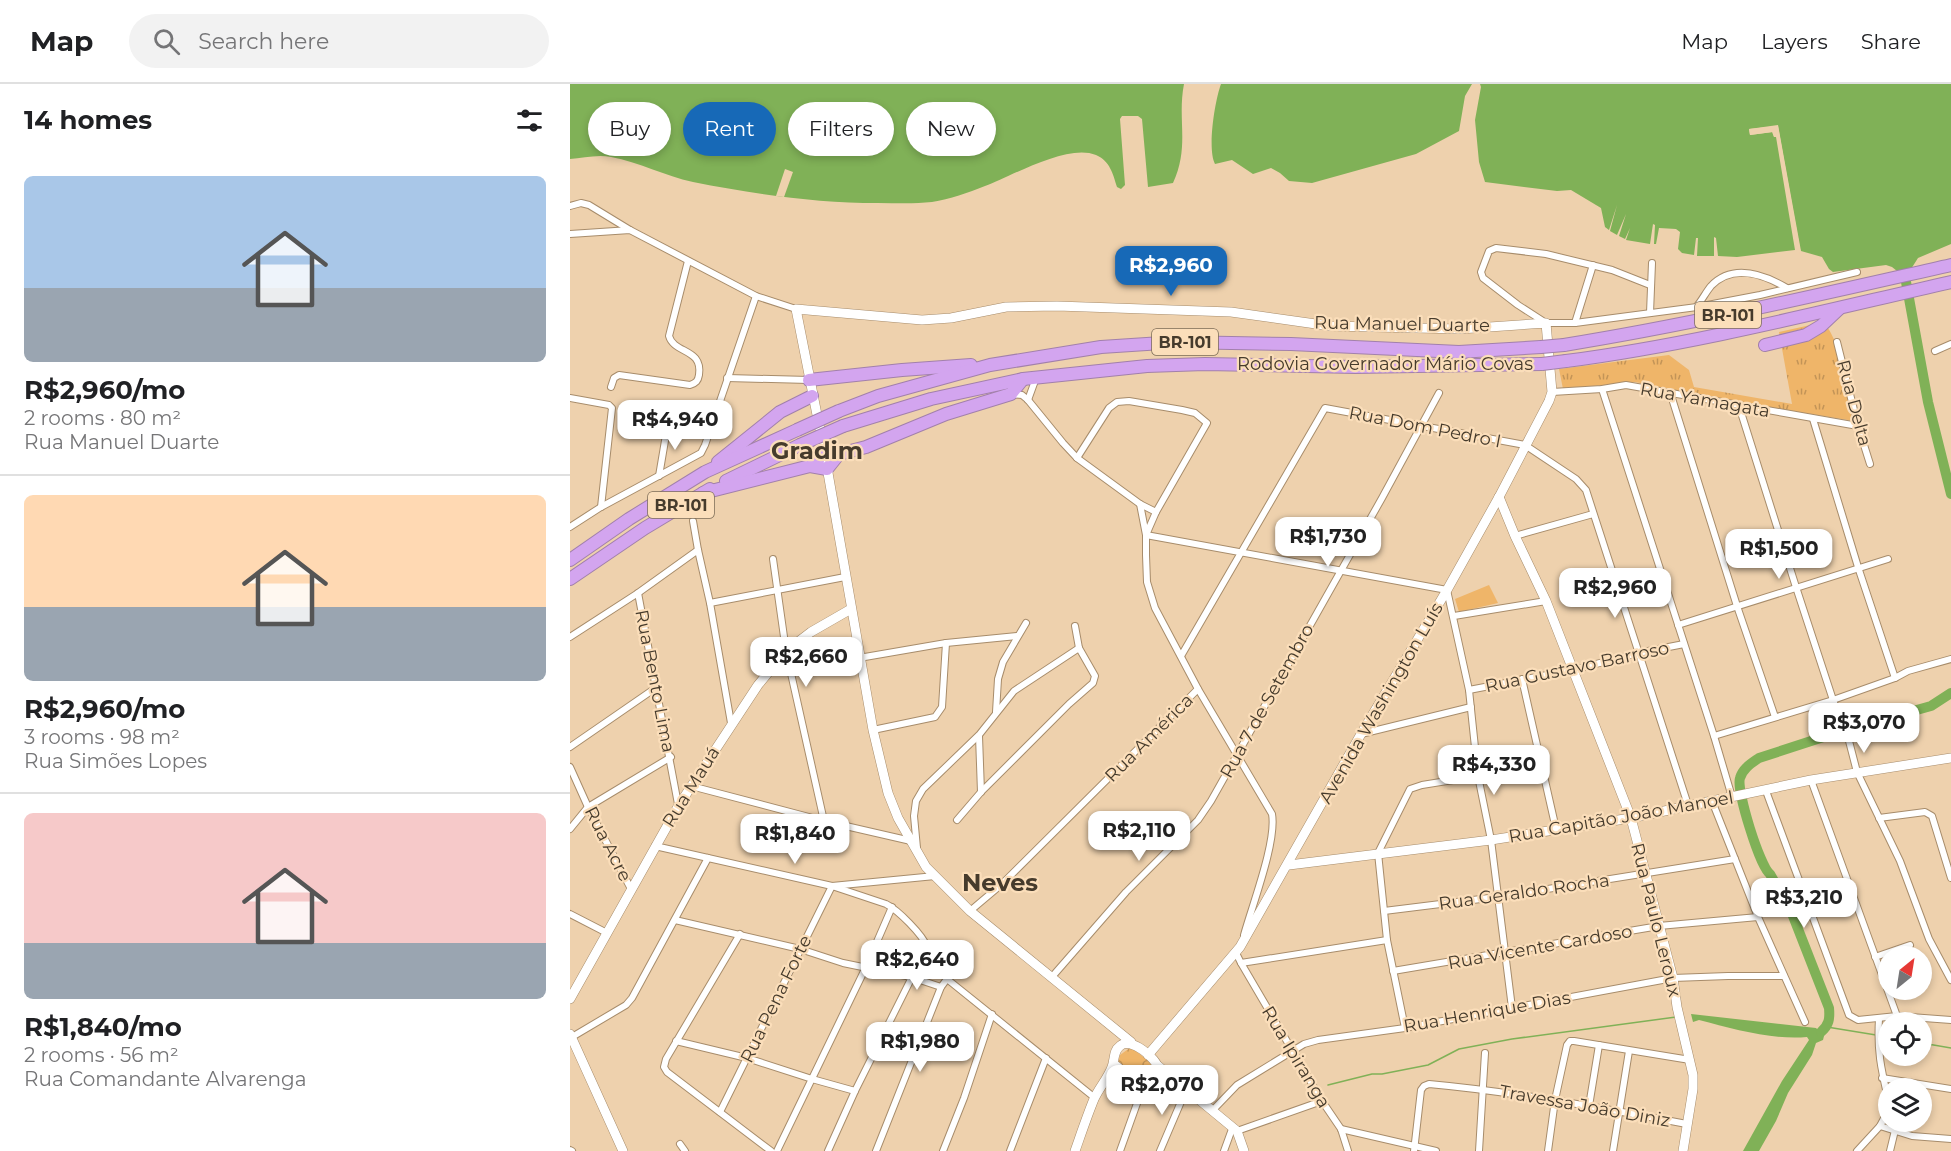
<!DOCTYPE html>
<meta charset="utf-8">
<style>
body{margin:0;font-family:Montserrat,sans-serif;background:#f2f2f2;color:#202124;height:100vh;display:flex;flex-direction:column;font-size:22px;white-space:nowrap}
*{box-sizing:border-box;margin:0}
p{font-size:20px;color:#757577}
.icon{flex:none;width:33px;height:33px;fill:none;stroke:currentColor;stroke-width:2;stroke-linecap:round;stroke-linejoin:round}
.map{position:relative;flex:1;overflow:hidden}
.drawer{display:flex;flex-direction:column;background:#fff;width:570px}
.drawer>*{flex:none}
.top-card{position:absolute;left:18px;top:18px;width:570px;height:54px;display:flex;gap:12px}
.needle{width:39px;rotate:30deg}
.tools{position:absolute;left:1308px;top:862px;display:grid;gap:12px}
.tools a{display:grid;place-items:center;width:54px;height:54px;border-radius:50%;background:#fff;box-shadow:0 3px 9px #0003;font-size:30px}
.price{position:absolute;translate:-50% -51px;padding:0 14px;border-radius:12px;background:#fff;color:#222;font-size:20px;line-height:39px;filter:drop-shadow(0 2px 3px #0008)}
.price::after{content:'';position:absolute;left:50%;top:36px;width:18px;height:14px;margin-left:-9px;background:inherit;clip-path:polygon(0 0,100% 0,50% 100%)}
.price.current{background:#1769b7;color:#fff}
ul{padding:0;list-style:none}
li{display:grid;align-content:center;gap:12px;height:318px;padding:0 24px}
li+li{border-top:2px solid #e0e0e0}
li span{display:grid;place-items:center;height:186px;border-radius:9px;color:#555}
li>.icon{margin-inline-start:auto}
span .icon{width:108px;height:108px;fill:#fffc;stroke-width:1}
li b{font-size:26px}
h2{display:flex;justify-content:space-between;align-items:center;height:72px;padding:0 24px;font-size:26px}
.chip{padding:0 21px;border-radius:27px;background:#fff;box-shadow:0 3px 9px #0003;font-size:21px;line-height:54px}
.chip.current{background:#1769b7;color:#fff}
header{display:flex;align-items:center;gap:36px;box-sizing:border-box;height:84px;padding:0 30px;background:#fff;border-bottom:2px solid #e0e0e0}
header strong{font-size:28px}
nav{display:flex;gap:33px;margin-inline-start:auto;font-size:21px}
.search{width:420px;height:54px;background:#f2f2f2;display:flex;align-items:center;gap:15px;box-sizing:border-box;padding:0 21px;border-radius:33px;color:#757577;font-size:22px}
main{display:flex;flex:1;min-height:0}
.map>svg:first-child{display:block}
.grass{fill:url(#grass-tufts)}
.park{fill:url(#park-crowns)}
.garden{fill:#efb569}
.water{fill:#80b157}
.pier{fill:#eed1ad}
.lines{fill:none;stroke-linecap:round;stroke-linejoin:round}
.stream{stroke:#80b157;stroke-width:1.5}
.river{stroke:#80b157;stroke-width:10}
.street-casing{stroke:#a78c6b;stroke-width:8}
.secondary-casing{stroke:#a78c6b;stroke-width:10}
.highway-casing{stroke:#a280ab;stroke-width:14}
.street{stroke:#fff;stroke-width:6}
.secondary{stroke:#fff;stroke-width:9}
.highway{stroke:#d3a5ef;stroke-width:12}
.highway-bridge-casing{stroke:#a280ab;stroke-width:14;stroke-linecap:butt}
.highway-bridge{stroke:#d3a5ef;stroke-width:12}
.labels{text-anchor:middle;stroke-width:4.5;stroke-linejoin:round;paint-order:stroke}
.shield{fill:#fbdeba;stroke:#7c6c57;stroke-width:1.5}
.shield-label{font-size:16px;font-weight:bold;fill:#463b2c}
.street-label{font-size:18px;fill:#463b2c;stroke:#fbdeba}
.district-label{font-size:24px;font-weight:bold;fill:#463b2c;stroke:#fbdeba}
</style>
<header>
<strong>Map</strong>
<div class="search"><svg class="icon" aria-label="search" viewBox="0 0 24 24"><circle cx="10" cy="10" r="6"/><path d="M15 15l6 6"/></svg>Search here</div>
<nav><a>Map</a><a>Layers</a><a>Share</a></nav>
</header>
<main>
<section class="drawer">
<h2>14 homes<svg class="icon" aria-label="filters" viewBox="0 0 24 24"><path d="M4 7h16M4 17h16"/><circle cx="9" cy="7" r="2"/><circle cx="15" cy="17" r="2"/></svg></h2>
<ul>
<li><span style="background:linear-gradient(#a9c7e8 60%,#9aa5b1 0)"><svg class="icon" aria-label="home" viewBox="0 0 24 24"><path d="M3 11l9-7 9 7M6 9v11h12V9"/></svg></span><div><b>R$2,960/mo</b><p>2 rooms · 80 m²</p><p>Rua Manuel Duarte</p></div></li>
<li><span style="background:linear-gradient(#ffd9b3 60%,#9aa5b1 0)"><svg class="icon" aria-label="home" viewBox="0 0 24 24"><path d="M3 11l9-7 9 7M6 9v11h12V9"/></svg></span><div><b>R$2,960/mo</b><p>3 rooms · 98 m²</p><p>Rua Simões Lopes</p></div></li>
<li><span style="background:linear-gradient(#f6c9c9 70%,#9aa5b1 0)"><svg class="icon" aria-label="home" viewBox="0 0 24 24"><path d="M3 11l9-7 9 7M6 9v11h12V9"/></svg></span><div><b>R$1,840/mo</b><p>2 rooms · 56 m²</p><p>Rua Comandante Alvarenga</p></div></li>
</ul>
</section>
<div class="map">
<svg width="1381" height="1067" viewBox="0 0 1381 1067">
<defs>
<pattern id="grass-tufts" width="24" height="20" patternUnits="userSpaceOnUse" patternTransform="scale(1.5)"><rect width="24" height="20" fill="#efb569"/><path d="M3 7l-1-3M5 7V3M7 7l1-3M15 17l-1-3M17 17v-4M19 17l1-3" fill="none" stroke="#c39457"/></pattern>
<pattern id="park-crowns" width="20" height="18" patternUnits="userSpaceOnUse" patternTransform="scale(1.5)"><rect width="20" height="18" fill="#efb569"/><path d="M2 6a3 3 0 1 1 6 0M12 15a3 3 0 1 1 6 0" fill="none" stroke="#c39457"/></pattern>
</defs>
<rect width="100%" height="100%" fill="#eed1ad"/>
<path class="grass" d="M1254 238C1274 265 1277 305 1284 337L1159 317 1065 298 993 305 989 285 1099 271 1119 286 1124 303 1222 320 1209 248Z"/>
<path class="park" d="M561 963 587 984 583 994 571 995 548 980 550 971Z"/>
<path class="garden" d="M919 501 928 519 889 528 885 515Z"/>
<g class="water">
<path d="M0 0H614C607 36 620 62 603 99L578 103 572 35 568 32H552L550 35 555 101 551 105 547 103C543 90 540 77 526 71 498 59 442 92 415 102 398 109 380 115 362 118 344 120 326 119 308 119 246 119 184 110 123 98 95 92 69 78 41 73 28 70 13 74 0 75Z"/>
<path d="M651 0H902L895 12 889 47 846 70 742 99 719 97 710 89 701 84 683 90 662 76 645 80C637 65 645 16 651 0Z"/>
<path d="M910 0H1381V160L1348 174 1341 185 1327 187 1322 183 1316 181 1263 188 1259 185 1252 173 1231 167 1208 41 1179 45 1180 51 1202 48 1204 53H1206L1225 166 1167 173 1148 172 1146 154 1144 153V172H1127L1128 154H1126L1124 171 1112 169 1108 165 1110 148 1106 145 1089 144 1086 160H1084L1085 141 1083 140 1080 160 1056 156 1060 144 1055 155 1049 152 1056 130 1047 151 1040 147 1047 121 1039 146 1035 143 1031 124 1001 106 987 107 915 98 909 78 905 36 911 3Z"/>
<path d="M1121 930 1246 944 1254 952 1253 956 1246 959 1242 971 1218 1009 1206 1037 1189 1067H1173L1212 997 1239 956 1237 953C1201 956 1164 945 1129 936L1123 938Z"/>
</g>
<g class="pier">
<path d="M1208 42 1214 76 1231 170 1228 168 1226 153 1227 168 1207 53H1204L1203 48 1180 51 1179 45Z"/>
<path d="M215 85 223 88 214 113 206 112Z"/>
</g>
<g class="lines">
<g class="stream">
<path d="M1257 943 1306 951"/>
<path d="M1311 952 1318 953"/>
<path d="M1352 959 1381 964"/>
<path d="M758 1001 802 990H812L858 981 889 965 942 955 1106 933"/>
</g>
<g class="river">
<path d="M1334 187 1358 318 1381 410"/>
<path d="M1251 948C1259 941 1260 935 1259 924L1221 827 1200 790C1190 783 1166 706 1170 694 1173 684 1182 679 1189 674L1275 646 1361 622 1381 609"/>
</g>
<defs>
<g id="street">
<path d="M0 122 11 119 19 121 60 146"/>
<path d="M0 150 60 146 186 212 226 225"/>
<path d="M1080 201 1042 186 976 170 926 164 919 167 911 188 913 194 948 221 976 239H1005L1127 223 1190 211 1287 188"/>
<path d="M1127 222C1132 216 1136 208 1141 202 1163 179 1193 190 1217 204"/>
<path d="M1080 229 1082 179"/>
<path d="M1005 239 1023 181"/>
<path d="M1267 258 1288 342 1300 380"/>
<path d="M1365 267 1381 260"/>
<path d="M157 294 239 296"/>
<path d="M41 303 44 294 49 291 120 301C126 299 128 297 129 291 133 264 104 270 99 252L118 177"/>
<path d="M1032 305 1144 652 1162 713"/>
<path d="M982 308 1032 305 1056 301 1288 342"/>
<path d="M1100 308 1167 522 1205 633"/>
<path d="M441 310 452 311 458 316 493 359 507 374 570 420 586 428 576 451V471L577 498 585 524 628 605 702 730C707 757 682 822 674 851"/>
<path d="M0 314 39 321 42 324 31 423"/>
<path d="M458 316 466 294"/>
<path d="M1169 322 1225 500 1263 616 1279 657 1287 688 1330 777 1359 855 1381 896"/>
<path d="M1243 335 1288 483 1325 594"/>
<path d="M507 374 539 324 547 318 559 317 612 326 625 329 637 339 586 428"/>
<path d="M89 392 98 339"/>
<path d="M570 420 576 451 877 506 899 606 908 692 921 756 942 924"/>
<path d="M123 437 128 466 140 519 161 639"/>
<path d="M0 443 31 423 131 369 135 361 186 212"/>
<path d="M945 452 1023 430"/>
<path d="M203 475 216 567 254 737"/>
<path d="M68 509 108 720"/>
<path d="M140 519 275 493"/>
<path d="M884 532 976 517"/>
<path d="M1108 541 1318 475"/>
<path d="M505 542 509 564"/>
<path d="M0 553 68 509 128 466"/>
<path d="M611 572 755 324 955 361 1006 395 1016 406 1118 721"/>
<path d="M289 574 376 559 447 552"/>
<path d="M952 595 986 745"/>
<path d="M899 606 1003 586 1068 569 1114 560"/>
<path d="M426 628 428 595 433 578 456 539"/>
<path d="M303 646 365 633 372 623 376 559"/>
<path d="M791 650 901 623"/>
<path d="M409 652 411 708"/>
<path d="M1144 652 1263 616 1325 594 1338 587 1381 575"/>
<path d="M0 663 87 603"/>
<path d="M0 683 18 723 61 805"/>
<path d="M1241 696 1327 932"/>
<path d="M121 702 254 737 341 757"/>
<path d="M1196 707 1279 931 1288 936 1327 932 1381 936"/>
<path d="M1142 717 1188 833 1235 938"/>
<path d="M1309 734 1355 728 1362 732 1381 794"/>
<path d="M0 745 18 723 101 673"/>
<path d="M85 762 262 802 365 792"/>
<path d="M347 764 344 732 346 717 353 705 409 651 444 607 509 564 525 592 523 599 499 620 411 708 387 736"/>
<path d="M400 827 432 800 628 605"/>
<path d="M814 827 927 813 1165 775"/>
<path d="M0 830 37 849"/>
<path d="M105 836 230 865 273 879 341 893 371 903"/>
<path d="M170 850 96 975 94 983 97 988 201 1067"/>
<path d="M666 869 671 879 817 856"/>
<path d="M1305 873 1340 861"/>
<path d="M671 879 752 1017 771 1045 778 1067"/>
<path d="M823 887 1089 842 1188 833"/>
<path d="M481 894 556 808 628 736 641 717 812 414 869 309"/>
<path d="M1309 935C1307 966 1311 985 1318 1014"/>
<path d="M835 944 817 856 808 769 840 705 852 701 908 692"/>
<path d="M2 953 56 921 62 914 138 774"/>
<path d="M106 957 177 974 242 995 285 1007"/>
<path d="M1312 994 1381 1005"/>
<path d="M1019 1022 1029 961"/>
<path d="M642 1027 667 1001 734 960 748 956 835 944 1103 894 1158 892H1214"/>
<path d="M150 1028 262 802 316 820C328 826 353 851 357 863L285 1007 258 1067"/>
<path d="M1310 1042 1342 1052 1381 1055"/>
<path d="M771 1045 866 1067"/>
<path d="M667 1047 752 1017"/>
<path d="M110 1060 115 1067"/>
<path d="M0 1066 2 1067"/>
<path d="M207 1067 296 883 322 823"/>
<path d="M306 1067 371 903 377 895 525 1014"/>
<path d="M373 1067 394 1014 422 930"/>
<path d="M440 1067 476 974"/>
<path d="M550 1067 575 997"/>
<path d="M590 1067 616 1006"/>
<path d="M654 1067 662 1045"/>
<path d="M844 1067 851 1006 854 1002 859 1000C946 1008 1031 1024 1117 1040"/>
<path d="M909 1067 915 969"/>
<path d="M978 1067 985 1016 997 961 1000 957H1004L1120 976"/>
<path d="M1043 1067 1059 967"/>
<path d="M1287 1067 1310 1042 1318 1027"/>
<path d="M1320 1067 1327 1038"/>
</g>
<g id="secondary">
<path d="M929 413 945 452 976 517 1061 734 1103 894 1107 923 1123 991V1005L1113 1067"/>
<path d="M719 781 921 756 1061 734 1241 696 1381 674"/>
<path d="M0 915 109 721 188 601 216 567 241 548 281 525"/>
<path d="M0 950 53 1067"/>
<path d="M561 958 400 827 356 783 328 734 318 709 303 646 254 366 226 225 352 236 381 234 436 223 487 222 661 228 760 242 890 245 976 239 982 308 979 317 929 413 877 506 791 650 670 863 578 971"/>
<path d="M587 981 667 1047 674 1067"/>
<path d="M505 1067C511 1050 517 1032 524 1015 529 1004 538 994 542 983 545 975 543 967 550 962 560 952 588 975 588 985 588 990 584 993 581 996 567 997 554 989 544 980"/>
</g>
<g id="highway">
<path d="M994 261C1124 240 1252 210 1381 181"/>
<path d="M1195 261 1236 251 1251 242 1269 225"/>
<path d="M996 277C1126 260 1253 227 1381 198"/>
<path d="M239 296 332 286 401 281"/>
<path d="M269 327 308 312 420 281 531 263 607 258 721 260 889 268 971 263"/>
<path d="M273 342 361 315 453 295 577 282 635 280 785 283 972 280"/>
<path d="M148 378 210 328 242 312"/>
<path d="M240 382 249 374 254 366 262 370H269"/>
<path d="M156 397 230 361"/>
<path d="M133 409 240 382 257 385 269 370 296 363 376 330 441 310 453 295"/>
<path d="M0 476 59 435 135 388 227 346"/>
<path d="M0 495 75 444 140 405"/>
</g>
</defs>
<use href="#street" class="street-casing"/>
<use href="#secondary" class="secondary-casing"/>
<use href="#highway" class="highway-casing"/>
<use href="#street" class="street"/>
<use href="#secondary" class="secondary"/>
<use href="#highway" class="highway"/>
<defs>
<g id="highway-bridge">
<path d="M971 263 994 261"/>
<path d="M972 280 996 277"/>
<path d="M227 346 269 327"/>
<path d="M230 361 273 342"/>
</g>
</defs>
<use href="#highway-bridge" class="highway-bridge-casing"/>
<use href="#highway-bridge" class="highway-bridge"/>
</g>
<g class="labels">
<g class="shield">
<rect x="1125" y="218" width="66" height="26" rx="4.5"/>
<rect x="582" y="245" width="66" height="26" rx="4.5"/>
<rect x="78" y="408" width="66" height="26" rx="4.5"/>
</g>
<g class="shield-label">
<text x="1158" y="237">BR-101</text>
<text x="615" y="264">BR-101</text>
<text x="111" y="427">BR-101</text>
</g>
<g class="street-label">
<text transform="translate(832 240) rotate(1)" y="6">Rua Manuel Duarte</text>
<text x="815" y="286">Rodovia Governador Mário Covas</text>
<text transform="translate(1135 316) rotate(10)" y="6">Rua Yamagata</text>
<text transform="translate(1284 319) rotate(75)" y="6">Rua Delta</text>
<text transform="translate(855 343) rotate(11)" y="6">Rua Dom Pedro I</text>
<text transform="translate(1007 583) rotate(-12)" y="6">Rua Gustavo Barroso</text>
<text transform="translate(85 597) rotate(79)" y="6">Rua Bento Lima</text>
<text transform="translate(697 617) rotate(-61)" y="6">Rua 7 de Setembro</text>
<text transform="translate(811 619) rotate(-60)" y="6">Avenida Washington Luís</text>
<text transform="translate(579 654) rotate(-45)" y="6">Rua América</text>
<text transform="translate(121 703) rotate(-58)" y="6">Rua Mauá</text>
<text transform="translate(1051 733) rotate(-10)" y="6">Rua Capitão João Manoel</text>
<text transform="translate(38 760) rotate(63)" y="6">Rua Acre</text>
<text transform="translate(954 808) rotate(-8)" y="6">Rua Geraldo Rocha</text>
<text transform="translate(1086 836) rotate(76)" y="6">Rua Paulo Leroux</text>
<text transform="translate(970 863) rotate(-10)" y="6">Rua Vicente Cardoso</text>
<text transform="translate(206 915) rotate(-64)" y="6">Rua Pena Forte</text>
<text transform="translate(917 928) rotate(-10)" y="6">Rua Henrique Dias</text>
<text transform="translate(726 973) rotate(59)" y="6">Rua Ipiranga</text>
<text transform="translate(1015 1022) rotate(10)" y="6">Travessa João Diniz</text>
</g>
<g class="district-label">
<text x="247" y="375">Gradim</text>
<text x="430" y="807">Neves</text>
</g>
</g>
</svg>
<div class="tools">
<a><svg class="needle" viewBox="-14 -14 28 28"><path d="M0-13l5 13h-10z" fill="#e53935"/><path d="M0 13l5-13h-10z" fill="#757577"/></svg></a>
<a><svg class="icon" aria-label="locate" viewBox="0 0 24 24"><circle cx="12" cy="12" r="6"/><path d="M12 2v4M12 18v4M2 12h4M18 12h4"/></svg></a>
<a><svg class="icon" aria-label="layers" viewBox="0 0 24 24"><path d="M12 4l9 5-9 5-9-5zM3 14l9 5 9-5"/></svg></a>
</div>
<b class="price current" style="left:601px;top:213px">R$2,960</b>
<b class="price" style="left:105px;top:367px">R$4,940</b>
<b class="price" style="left:758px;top:484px">R$1,730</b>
<b class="price" style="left:1209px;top:496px">R$1,500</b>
<b class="price" style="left:1045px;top:535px">R$2,960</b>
<b class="price" style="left:236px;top:604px">R$2,660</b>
<b class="price" style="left:1294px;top:670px">R$3,070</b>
<b class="price" style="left:924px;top:712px">R$4,330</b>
<b class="price" style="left:569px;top:778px">R$2,110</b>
<b class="price" style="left:225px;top:781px">R$1,840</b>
<b class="price" style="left:1234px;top:845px">R$3,210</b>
<b class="price" style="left:347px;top:907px">R$2,640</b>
<b class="price" style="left:350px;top:989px">R$1,980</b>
<b class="price" style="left:592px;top:1032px">R$2,070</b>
<div class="top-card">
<a class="chip">Buy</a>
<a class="chip current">Rent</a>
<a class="chip">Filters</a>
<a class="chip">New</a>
</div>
</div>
</main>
